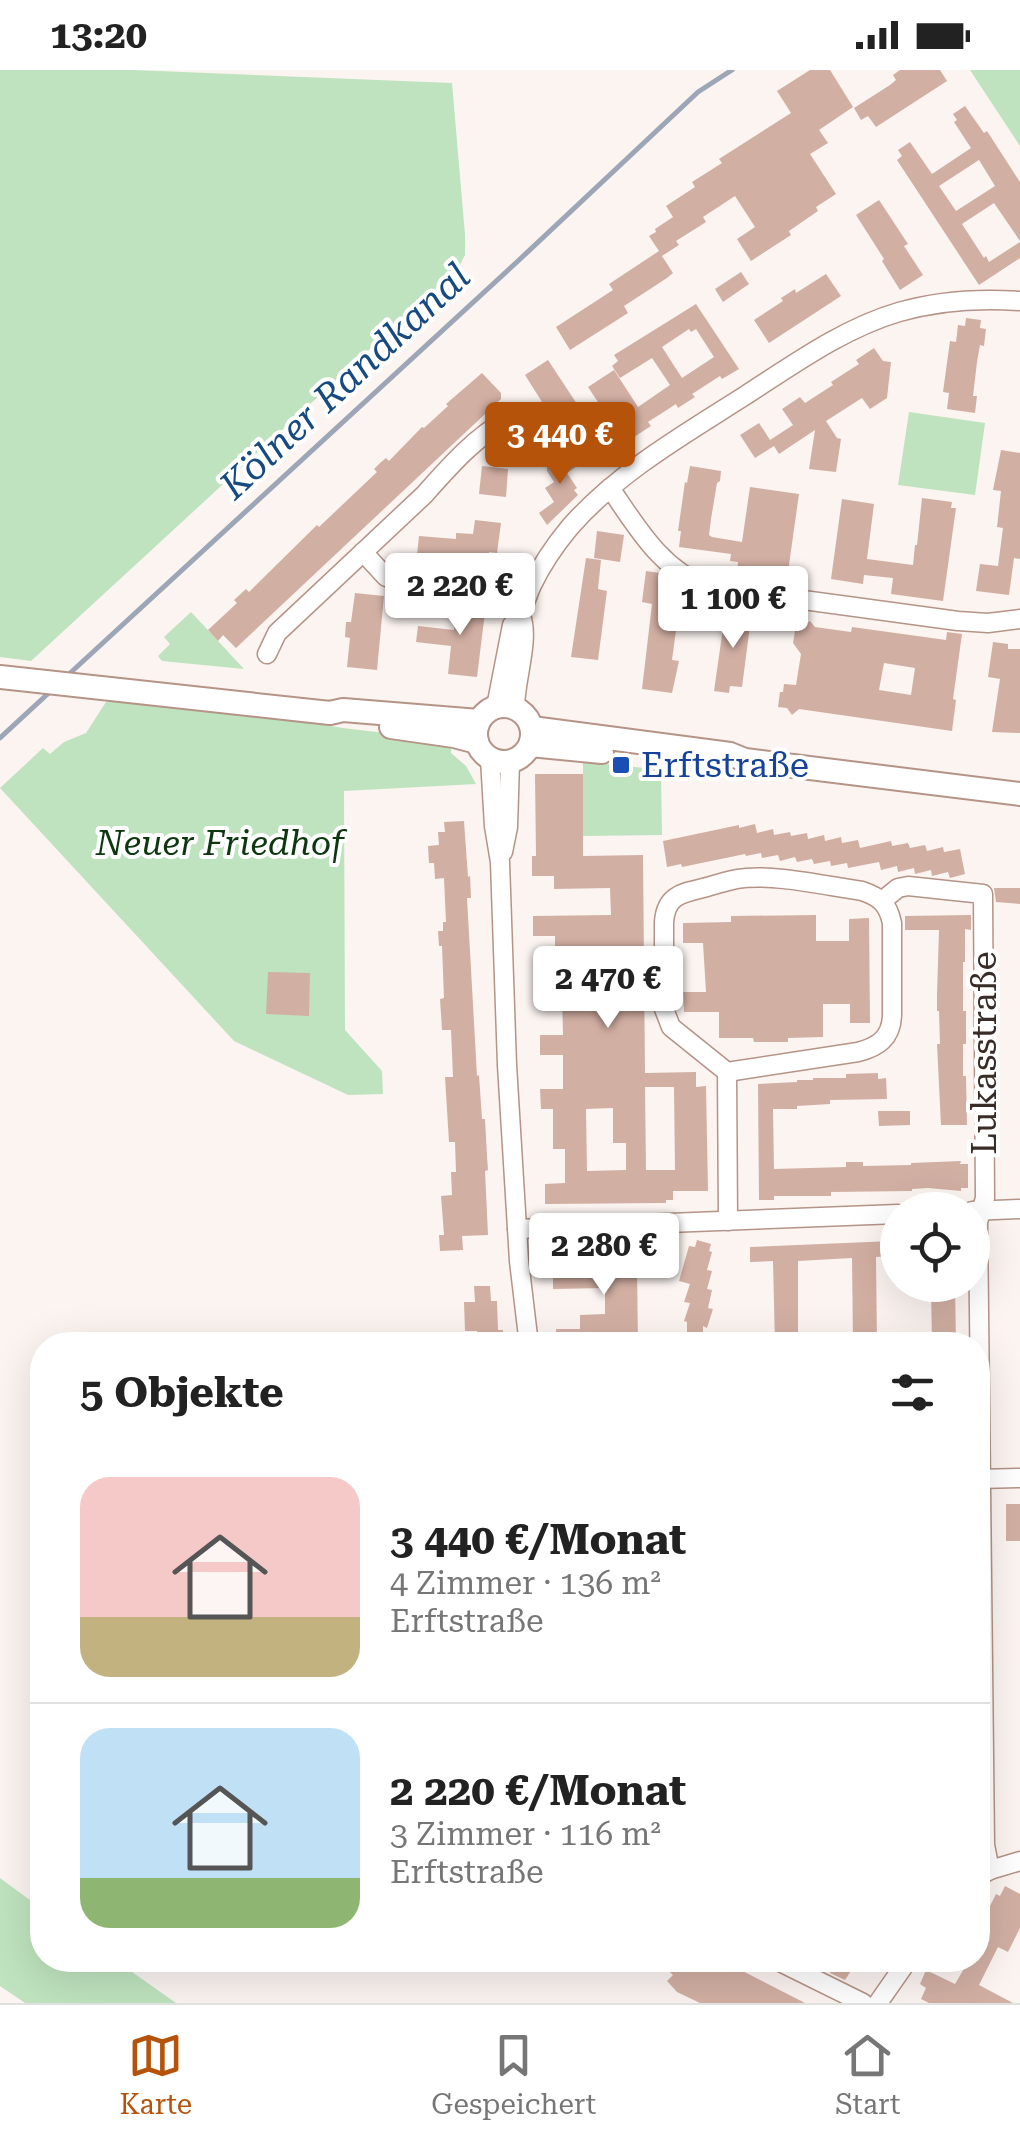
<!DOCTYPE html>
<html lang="de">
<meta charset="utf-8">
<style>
body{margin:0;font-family:"Roboto Serif",serif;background:#f2f2f2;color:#222;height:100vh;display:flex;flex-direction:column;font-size:38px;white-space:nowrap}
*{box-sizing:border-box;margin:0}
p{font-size:32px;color:#767676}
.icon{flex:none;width:55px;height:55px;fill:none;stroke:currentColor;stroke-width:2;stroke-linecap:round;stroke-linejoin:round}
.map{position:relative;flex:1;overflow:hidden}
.sheet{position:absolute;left:30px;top:1262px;width:960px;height:640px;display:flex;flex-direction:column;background:#fff;border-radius:40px;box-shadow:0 10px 40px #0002}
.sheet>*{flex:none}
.controls{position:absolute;left:880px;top:1122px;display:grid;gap:20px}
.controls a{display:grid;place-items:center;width:110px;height:110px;border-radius:50%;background:#fff;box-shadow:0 10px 40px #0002;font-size:50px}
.price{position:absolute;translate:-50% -85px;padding:0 22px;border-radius:10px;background:#fff;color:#222;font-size:32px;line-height:65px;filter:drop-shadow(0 2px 5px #0008)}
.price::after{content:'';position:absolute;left:50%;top:60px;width:30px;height:22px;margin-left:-15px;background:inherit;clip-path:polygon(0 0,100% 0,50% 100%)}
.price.current{background:#b45309;color:#fff}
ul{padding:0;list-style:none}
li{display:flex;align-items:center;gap:30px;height:250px;padding:0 50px}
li+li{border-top:2px solid #e0e0e0}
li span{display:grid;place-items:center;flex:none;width:280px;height:200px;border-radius:30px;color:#555}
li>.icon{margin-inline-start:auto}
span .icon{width:120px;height:120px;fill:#fffc;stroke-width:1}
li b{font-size:42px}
h2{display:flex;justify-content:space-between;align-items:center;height:120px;padding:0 50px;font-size:42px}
.status{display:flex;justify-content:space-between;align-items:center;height:70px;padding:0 50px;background:#fff;direction:ltr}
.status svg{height:28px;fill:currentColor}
.dock{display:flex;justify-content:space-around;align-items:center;height:140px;border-top:2px solid #e0e0e0;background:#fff;font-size:28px;color:#767676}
.dock a{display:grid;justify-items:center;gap:5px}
.dock .current{color:#b45309}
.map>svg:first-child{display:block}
.green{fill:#bfe3be}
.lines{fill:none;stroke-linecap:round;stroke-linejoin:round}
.stream{stroke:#9ca6b6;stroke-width:5}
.building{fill:#d2afa3;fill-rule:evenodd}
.minor-casing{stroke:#b59387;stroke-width:21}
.secondary-casing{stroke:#b59387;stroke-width:26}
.minor{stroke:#fff;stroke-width:18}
.secondary{stroke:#fff;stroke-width:22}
.transit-dot{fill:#1a4fb4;stroke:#fff;stroke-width:4}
.labels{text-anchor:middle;stroke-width:8;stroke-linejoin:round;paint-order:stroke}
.transit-label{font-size:35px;fill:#164399;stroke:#fff;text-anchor:start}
.park-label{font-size:35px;font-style:italic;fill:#0d370f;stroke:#fff}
.street-label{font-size:35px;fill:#392b26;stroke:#fff}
.water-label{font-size:38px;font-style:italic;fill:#164a81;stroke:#fff}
</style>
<div class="status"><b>13:20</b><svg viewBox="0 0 49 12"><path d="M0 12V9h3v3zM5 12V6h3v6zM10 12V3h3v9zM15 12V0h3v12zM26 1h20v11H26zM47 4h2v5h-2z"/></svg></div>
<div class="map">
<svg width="1020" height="1933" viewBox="0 0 1020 1933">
<rect width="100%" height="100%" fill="#fbf4f1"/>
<g class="green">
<path d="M0 0H133L452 13 465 165V185L459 197 31 591 0 587Z"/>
<path d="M970 0H1020V76Z"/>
<path d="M909 342 985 353 975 425 898 415Z"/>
<path d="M191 542 244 599 162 591 158 586 170 574 164 567Z"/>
<path d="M118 631 261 644 343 658 451 671V683L466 696 476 714 344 721 345 960 382 1001 383 1024 348 1025 234 971 0 718 43 678 50 684 64 672 86 663 106 632Z"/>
<path d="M583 691 661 700 662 765 583 766Z"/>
<path d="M0 1808 42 1839V1890H115L176 1933H25L0 1916Z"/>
</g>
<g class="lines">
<g class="stream">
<path d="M68 605 518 191 698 22 732 0"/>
<path d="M0 668 53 619"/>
</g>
</g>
<g class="building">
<path d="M810 0H830L853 37 819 60 828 73 810 84 836 124 816 137 818 141 789 161 791 165 751 191 737 169 755 157 735 126 703 147 706 152 676 171 679 175 662 186 673 203 667 208 624 236 628 243 570 280 556 257 613 220 609 214 659 181 649 166 656 162 655 159 673 147 666 136 695 117 692 112 722 93 719 89 791 43 777 21Z"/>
<path d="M900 0H940L947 11 876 57 868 46 861 50 854 38 890 15 896 10 893 5Z"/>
<path d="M965 36 984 63 987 61 1020 112V171L994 133 962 154 984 188 986 186 989 192 1020 172V188L979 215 897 90 902 86 898 80 910 72 932 104 971 78 954 52 957 50 953 44ZM979 90 995 116 956 141 939 116Z"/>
<path d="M879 130 908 174 904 176 923 205 900 220 882 191 884 189 856 145Z"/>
<path d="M741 202 749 214 723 232 715 219Z"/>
<path d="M826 204 841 226 769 273 754 250 783 231 781 228 795 219 796 223Z"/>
<path d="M696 234 739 299 722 309 720 306 692 324 695 327 678 338 676 334 648 352 651 356 611 382 603 370 617 361 588 317 614 300 638 337 670 315 652 288 620 308 612 296 618 291 614 285ZM689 259 691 262 696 259 714 287 682 308 662 277Z"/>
<path d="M966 248 981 250 980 258 986 259 984 276 980 275 977 292 973 326H977L975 343 947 339 949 323 943 322 950 271 956 272 958 255 965 256Z"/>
<path d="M874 278 883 291 891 292 887 328 870 339 862 328 826 351 837 368 841 369 836 402 809 399 815 360 779 384 774 376 755 388 740 365 759 353 772 373 770 370 793 355 782 339 800 327 805 333 833 315 831 312 859 294 856 290Z"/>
<path d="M548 290 577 334 569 340 578 354 568 361 578 375 570 381 539 380 555 369 539 338 544 335 525 305Z"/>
<path d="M482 303 501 323V329L236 578 223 565 218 571 208 560 237 533 234 530 246 519 249 522 317 455 319 457 377 402 374 399 380 393 386 388 389 391 422 357 424 358 448 336 446 334Z"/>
<path d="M1001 380 1020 383V489L1014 488 1009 525 976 521 980 494 998 496 1003 458 997 457 1001 421 993 420Z"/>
<path d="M568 382 577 396 567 403 577 418 574 420 578 425 547 455 539 443 554 432 545 418 554 412 547 401V395Z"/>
<path d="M482 396 508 399 506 427 479 424Z"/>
<path d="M690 396 721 401 720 411 717 413 711 449 709 465 712 467 742 472 750 417 799 424 787 509 737 502 738 492 730 491 731 484 679 477 681 461H678L685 412 687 413Z"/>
<path d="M922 428 952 432 951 438H956L943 531 891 524 893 508 864 505 863 514 831 509 842 429 874 434 867 489 913 495 915 475H917Z"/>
<path d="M475 450 501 453 497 483 489 482 487 504 455 502V499L416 495 419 466 456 469V463L473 464Z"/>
<path d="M597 461 624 465 620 492 594 488Z"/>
<path d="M586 488 601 490 598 519 607 521 598 590 571 587Z"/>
<path d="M646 501 660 503 659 511 674 513 671 536 679 538 672 590 679 591 672 623 642 619 652 534 642 532Z"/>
<path d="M355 523 384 526 377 600 347 597 350 568 345 567 346 552H351Z"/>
<path d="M457 531 486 534 477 607 448 604 451 576 416 572 418 556 454 560Z"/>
<path d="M726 537 743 539 742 547 751 548 742 617 730 616 729 623 714 621Z"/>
<path d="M810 551 815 557 851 562 852 557 946 570 947 562 962 564 953 629 956 630 952 661 799 639 792 645 787 638 778 637 780 622H783L784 614 796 615 801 584 793 573 795 561 798 554 804 556ZM884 593 915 598 911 625 879 620Z"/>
<path d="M993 572 1008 574V579H1020V663L992 662 1000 609 988 607Z"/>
<path d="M535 704H583V786L643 785 645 1003 696 1002V1017L706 1016 708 1121H673V1130H666V1133L545 1134V1114L565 1113V1079H553V1039H541L540 1019H563V985H540V965H563L562 924H540L539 904H555V866H533V846L611 845 610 818 554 819V806H532V786H536ZM645 1017H674L675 1100H646ZM613 1038V1073H626V1100L587 1101 586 1039Z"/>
<path d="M464 751 468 807 470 806 471 828H467L477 1006 479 1005 482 1049H485L487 1086 488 1100 485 1101 488 1165 462 1166 463 1180 440 1181 439 1165H444L441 1126 452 1125 451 1102H456L455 1072H449L445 1007H453L451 960H442L440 929 444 928 442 876H439L438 861H443V852H446L444 808 435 809 434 793H429L428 776 439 775 438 762H445L444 752Z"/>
<path d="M755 754 757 763 773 759 774 765 790 762 791 766 807 763 808 769 824 765 825 771 841 767 842 773 858 770 860 778 891 771 892 776 908 773 910 778 925 775 927 781 943 777 944 782 960 779 965 804 950 808 948 802 932 806 931 800 915 804 914 798 898 802 897 796 881 800 879 792 848 798 847 793 831 796 830 791 814 794 812 789 797 792 795 787 780 791 778 785 762 788 761 783 746 786 745 784 682 797 681 794 667 797 663 771 739 755V758Z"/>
<path d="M994 818H1020V834L996 832Z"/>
<path d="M816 845V871H849V849L869 848 870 953H850V934H823V967L788 968V972H754L753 968H719V942H684L683 922H706L703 873H683V853L731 852V846Z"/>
<path d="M971 845V860L965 859V892H963V941H966V974H963V1006H966L967 1055H941L937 974H940L939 941H937V925L939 860H905V846Z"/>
<path d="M268 902 310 903 309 946 266 944Z"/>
<path d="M878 1003V1009L886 1008 887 1029 830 1030V1034L797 1036V1039H773L774 1099 846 1097V1092H863V1096L911 1095V1093L961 1091 960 1094H968V1118H961V1121L928 1118 912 1119V1121L831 1122V1126H774V1130H759L758 1014 797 1012V1010H813V1008H846V1004Z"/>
<path d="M878 1041H910V1055L879 1056Z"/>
<path d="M697 1170 711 1174 709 1181 712 1182 707 1200 712 1201 707 1219 712 1220 708 1238 713 1239 707 1258 703 1256V1275H687V1252L684 1251 690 1233 684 1232 690 1214 679 1211 689 1176 695 1177Z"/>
<path d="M892 1171V1186L876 1187 877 1275H853L852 1188 798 1191V1275H775L773 1191 750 1192V1177Z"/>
<path d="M576 1183H642V1197H637L638 1275H557L556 1259H580V1245L605 1244V1218L553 1219V1198L576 1197Z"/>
<path d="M931 1215H955L956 1275H932Z"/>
<path d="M474 1216H490L491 1231H497L498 1260H503V1275H478L477 1261H465L464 1232H475Z"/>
<rect x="1006" y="1434" width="14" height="37"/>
<path d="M1005 1816 1020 1824V1858L1008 1882 998 1877 979 1915 1013 1933H929L921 1929 926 1918 920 1914 926 1900 955 1914 969 1890H978V1846L982 1837 988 1840 996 1824 1000 1826Z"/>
<path d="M657 1890H721L805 1933H700L677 1922 667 1911 673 1905Z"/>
<path d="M834 1890H858L845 1910 830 1903Z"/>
</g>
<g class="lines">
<defs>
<g id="minor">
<path d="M610 418C637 457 661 500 708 517L958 551 988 553 1020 549"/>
<path d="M363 482 386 507 488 518 522 542"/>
<path d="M267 584 277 563 424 425C449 397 475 367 508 349"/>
<path d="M496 637 512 555C524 544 525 529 532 515 542 494 555 475 570 457 618 402 685 364 746 325 794 294 844 258 899 242 940 230 978 228 1020 231"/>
<path d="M515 638C515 610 530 569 521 546"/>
<path d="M490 689 494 756 500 792 507 995 519 1191 529 1275"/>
<path d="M503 782 508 757 510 692"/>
<path d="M882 831 898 818 908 816 983 824 985 1128 978 1152 985 1775 990 1800"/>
<path d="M727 1002 671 957 664 939V852C666 824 683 823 707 817 717 814 727 811 737 809 772 803 826 816 862 821 880 827 888 834 892 853V946C891 968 878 977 858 982L727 1002 728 1151"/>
<path d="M972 1141 1020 1139"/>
<path d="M517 1159 898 1144"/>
<path d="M978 1409 1020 1408"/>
<path d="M978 1807 990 1800 1020 1791"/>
<path d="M776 1890 863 1933"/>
<path d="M878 1933 908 1890"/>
</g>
<g id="secondary">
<path d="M0 607 330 643 343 640 479 651"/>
<circle cx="504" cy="664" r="28"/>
<path d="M391 657 454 666 477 672"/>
<path d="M532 658 730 684 745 690 1020 724"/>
<path d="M530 675 602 682"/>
</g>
</defs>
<use href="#minor" class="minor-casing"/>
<use href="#secondary" class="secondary-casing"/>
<use href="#minor" class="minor"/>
<use href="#secondary" class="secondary"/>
</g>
<rect class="transit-dot" x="611" y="685" width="20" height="20" rx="5"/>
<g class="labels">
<g class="transit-label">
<text x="641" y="707">Erftstraße</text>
</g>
<g class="park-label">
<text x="220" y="785">Neuer Friedhof</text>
</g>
<g class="street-label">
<text transform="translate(984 983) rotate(-90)" y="12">Lukasstraße</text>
</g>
<g class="water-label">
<text transform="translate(345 311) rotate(-43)" y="13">Kölner Randkanal</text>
</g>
</g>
</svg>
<div class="controls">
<a><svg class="icon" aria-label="locate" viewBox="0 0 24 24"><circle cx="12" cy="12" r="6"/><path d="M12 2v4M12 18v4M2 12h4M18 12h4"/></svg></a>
</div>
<b class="price current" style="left:560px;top:417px">3 440 €</b>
<b class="price" style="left:460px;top:568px">2 220 €</b>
<b class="price" style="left:733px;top:581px">1 100 €</b>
<b class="price" style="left:608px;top:961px">2 470 €</b>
<b class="price" style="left:604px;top:1228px">2 280 €</b>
<section class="sheet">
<h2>5 Objekte<svg class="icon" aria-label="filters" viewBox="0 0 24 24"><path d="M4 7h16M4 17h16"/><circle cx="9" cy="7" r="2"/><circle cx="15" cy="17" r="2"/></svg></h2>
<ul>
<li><span style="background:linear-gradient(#f6c9c9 70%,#c2b280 0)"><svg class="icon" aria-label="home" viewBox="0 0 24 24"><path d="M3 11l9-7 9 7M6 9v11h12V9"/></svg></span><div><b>3 440 €/Monat</b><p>4 Zimmer · 136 m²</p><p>Erftstraße</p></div></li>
<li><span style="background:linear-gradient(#bfe0f5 75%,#8fb573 0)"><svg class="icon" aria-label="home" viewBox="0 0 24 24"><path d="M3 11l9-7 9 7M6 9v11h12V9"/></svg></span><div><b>2 220 €/Monat</b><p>3 Zimmer · 116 m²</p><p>Erftstraße</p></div></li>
</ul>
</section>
</div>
<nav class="dock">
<a class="current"><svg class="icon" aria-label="map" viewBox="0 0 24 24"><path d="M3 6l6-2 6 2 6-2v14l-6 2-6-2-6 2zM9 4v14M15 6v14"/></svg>Karte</a>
<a><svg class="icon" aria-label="saved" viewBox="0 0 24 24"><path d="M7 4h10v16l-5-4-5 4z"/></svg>Gespeichert</a>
<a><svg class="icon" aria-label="home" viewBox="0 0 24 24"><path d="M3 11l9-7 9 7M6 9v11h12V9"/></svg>Start</a>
</nav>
